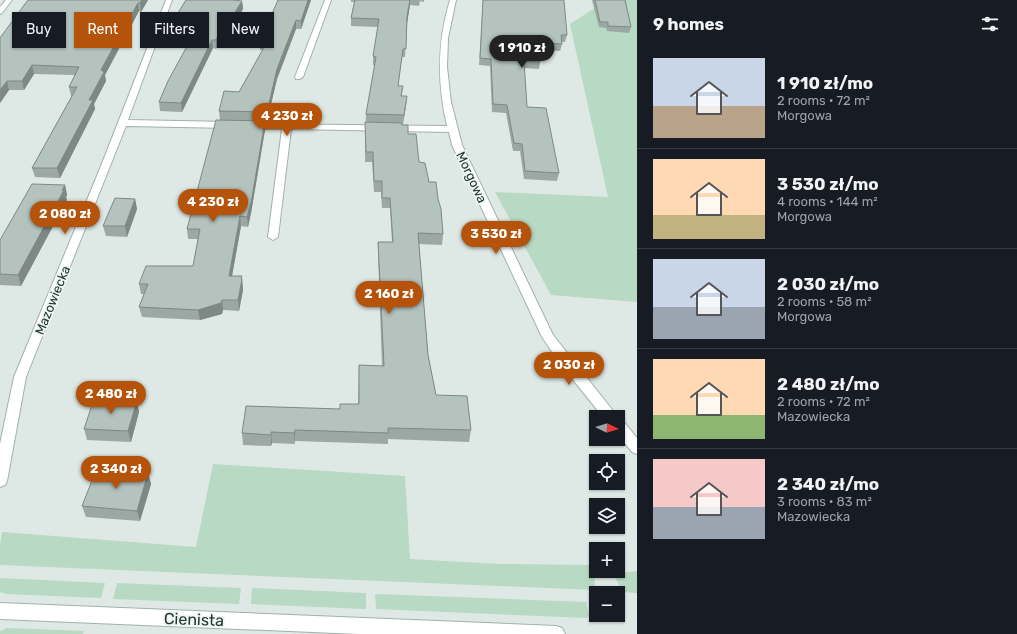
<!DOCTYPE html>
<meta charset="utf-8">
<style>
body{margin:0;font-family:Rubik,sans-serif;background:#20242c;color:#f1f3f6;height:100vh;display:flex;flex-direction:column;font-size:15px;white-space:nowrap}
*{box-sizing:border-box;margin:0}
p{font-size:13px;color:#9ea1a6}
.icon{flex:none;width:22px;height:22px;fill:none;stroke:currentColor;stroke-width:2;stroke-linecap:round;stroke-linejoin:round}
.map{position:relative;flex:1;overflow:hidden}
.panel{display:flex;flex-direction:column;background:#171b24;width:380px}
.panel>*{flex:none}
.hud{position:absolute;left:12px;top:12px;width:380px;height:36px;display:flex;gap:8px}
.needle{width:26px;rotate:95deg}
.controls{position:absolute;left:589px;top:410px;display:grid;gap:8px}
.controls a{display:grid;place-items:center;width:36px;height:36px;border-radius:0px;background:#171b24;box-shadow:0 1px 3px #0004;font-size:20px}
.price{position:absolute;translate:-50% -34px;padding:0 9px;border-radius:14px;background:#b45309;color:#fff;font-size:13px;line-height:26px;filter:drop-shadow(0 1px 2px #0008)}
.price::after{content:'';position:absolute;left:50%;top:24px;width:12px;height:9px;margin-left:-6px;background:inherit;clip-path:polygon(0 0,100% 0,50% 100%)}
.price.on{background:#222;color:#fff}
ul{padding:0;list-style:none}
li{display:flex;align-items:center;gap:12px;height:100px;padding:0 16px}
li+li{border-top:1px solid #363941}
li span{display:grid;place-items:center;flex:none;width:112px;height:80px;border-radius:0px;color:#555}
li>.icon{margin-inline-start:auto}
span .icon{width:48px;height:48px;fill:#fffc;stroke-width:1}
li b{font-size:17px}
h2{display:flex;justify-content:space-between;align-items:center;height:48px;padding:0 16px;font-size:17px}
.pill{padding:0 14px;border-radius:0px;background:#171b24;box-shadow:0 1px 3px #0004;font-size:14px;line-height:36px}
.pill.on{background:#b45309;color:#fff}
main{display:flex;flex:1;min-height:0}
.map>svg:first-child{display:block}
.green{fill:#b8d9c3}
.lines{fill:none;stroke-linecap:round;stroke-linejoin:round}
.minor-casing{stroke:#a2b0ac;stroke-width:2}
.minor{fill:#fff;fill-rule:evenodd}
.wall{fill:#9ba8a3}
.shaded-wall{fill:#7e8885}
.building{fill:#b4c3be;stroke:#7e8885}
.labels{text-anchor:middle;stroke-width:3.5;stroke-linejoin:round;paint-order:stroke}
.street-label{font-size:13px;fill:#213732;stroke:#eef6f2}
.near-street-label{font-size:16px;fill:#213732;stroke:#eef6f2}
</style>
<main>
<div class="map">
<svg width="637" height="634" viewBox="0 0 637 634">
<rect width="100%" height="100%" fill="#dee9e5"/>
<g class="green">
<path d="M607 0H637V302L551 295 495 192 608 197 570 24Z"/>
<path d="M213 464 405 476 410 559 499 564 592 565 596 590 0 565V545L2 532 196 547Z"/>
<path d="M637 571V593L623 592 613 574Z"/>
<path d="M0 578 105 583 101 598 7 594 0 592Z"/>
<path d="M117 583 241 588 239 604 113 599Z"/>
<path d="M252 588 366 593V609L251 604Z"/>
<path d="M375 594 586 602 589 616 586 618 376 609Z"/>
<path d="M7 628 84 631 83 634H0V631Z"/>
</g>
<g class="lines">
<defs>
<g id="minor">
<path d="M6 0H12L2 13 0 14V7Z"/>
<path d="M166 0H172L128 120 231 122 235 125 231 128 126 126 26 377 7 481 5 485 0 487V444L14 377 101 166Z"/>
<path d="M325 0H331L303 77 299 79H296L295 77Z"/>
<path d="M450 0H456L448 38 447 67 451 102 462 145 553 335 618 417H603L561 365 542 337 452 145 449 132 291 129 278 237 273 240 268 237 282 129H249L246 128 245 126 246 124 447 126C437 83 437 43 450 0Z"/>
<path d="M618 420 623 421 637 438V454L632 452 618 435Z"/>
<path d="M0 603 556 626 562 628 565 634H359L0 619Z"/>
</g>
</defs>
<use href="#minor" class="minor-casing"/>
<use href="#minor" class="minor"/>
</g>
<g class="wall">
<path d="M148 0 141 12 139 11 105 75 106 81 94 104 95 109 60 178 35 177 32 168 72 96H71L69 87 75 75 34 74 24 90H9L0 103V38Z"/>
<path d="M186 0H237L236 1H242L243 9 228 33H225L216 49 213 48 182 112 160 111 159 102 190 41 189 39 198 25 177 24 176 16Z"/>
<path d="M311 0 301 29H296L277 79 267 121H265V130L251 213 248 227 241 226 232 276H242V279L243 290 239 311 223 310 222 314 200 320 142 317 139 307 144 294H141L139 284 193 266 198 239H188L187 229 220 120 219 111 239 92 263 50H260V41Z"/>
<path d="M351 0H424V2L420 1 419 6 410 5 407 22 405 57H402L398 86 402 96H407L406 105 403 124H402V125L408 134 419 162 438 199 443 234 442 245 419 244 428 355 436 395 471 430 469 442 388 439V444L295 441V444L272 443 271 446 243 445 242 433 358 404 359 365 382 366 378 253V242H392L390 208H382L381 192H374L372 162H365V132L366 114 375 65H373V56L378 27 351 26V18L354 2H351Z"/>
<path d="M483 0 567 35 565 42H562V44L560 51 539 50 540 62 539 69 524 68 527 107 559 173 557 181 524 179 520 151H513L506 113 492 112 490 66 479 65Z"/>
<path d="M592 0H625L631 27 629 33 607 31 606 28 599 27Z"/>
<path d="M65 185 67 195 66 197 67 200 21 286 0 285V240Z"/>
<path d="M135 199 137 209 127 237 106 236 103 226Z"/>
<path d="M137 401 139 412 131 442 87 440 84 429Z"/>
<path d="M148 473 151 484 140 521 86 517 82 506Z"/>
</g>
<g class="shaded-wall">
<path d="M142 0H148L141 12 140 3Z"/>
<path d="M308 0H311L301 29V21Z"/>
<path d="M410 0V5L407 24V16Z"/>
<path d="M242 1 243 9 228 33 227 25Z"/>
<path d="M138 3 139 11 105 75 106 81 94 104 95 109 60 178 57 168 89 100 101 70 114 46Z"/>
<path d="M296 20V29L277 79 267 121V112L277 69Z"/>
<path d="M224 25 225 33 216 49V40Z"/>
<path d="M212 40 213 48 182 112 181 103Z"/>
<path d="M32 65 34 74 24 90 22 81Z"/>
<path d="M7 81 9 90 0 103V90Z"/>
<path d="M407 96 406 105 403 124 404 115Z"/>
<path d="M265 121V130L251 213 248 227 247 217Z"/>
<path d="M65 185 67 195 66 197 67 200 21 286 18 275Z"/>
<path d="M135 199 137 209 127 237 125 226Z"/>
<path d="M240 216 241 226 230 287 229 276Z"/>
<path d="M242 276V282V279L243 290 239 311 238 300Z"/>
<path d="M222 300 223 310 222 314 200 320 198 310Z"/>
<path d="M137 401 139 412 131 442 128 431Z"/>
<path d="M295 430V444L294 433Z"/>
<path d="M271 432 272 443 271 446Z"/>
<path d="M148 473 151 484 140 521 137 511Z"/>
</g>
<g class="building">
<path d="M28 0H142L140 3H138L114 46 101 70 104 72 89 100H93L57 168H32L77 87H69L79 67 32 65 22 81H7L0 90V38L22 8Z"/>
<path d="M186 0H233L242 1 227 25H224L216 40H212L181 103 159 102 168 81 191 39H189L202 17 176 16Z"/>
<path d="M278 0H308L301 21 296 20 277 69 267 112 219 111 224 91 239 92 267 42 260 41Z"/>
<path d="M355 0H410L407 16 406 49H403L398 86H403L401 96H407L404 115 366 114 376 57 373 56 379 19 351 18Z"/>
<path d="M483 0H564L567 35H561L562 44 538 43 540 62 524 61 527 107 546 108 559 173 525 171 522 144 514 143 507 105 493 104 491 59 480 58Z"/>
<path d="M595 0H625L631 27 608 26V22H600Z"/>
<path d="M216 120 265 121 251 203 247 217 240 216 229 276H242L241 279H242L238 300H222L221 303 198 310 139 307 148 284H139L146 266H193L200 229H187Z"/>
<path d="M365 122 402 123V125H408V134H416L419 162 425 163 429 182H436L438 199 441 209 443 234 418 233 428 355 436 395 467 396 471 430 388 428V433L295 430 294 433 271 432V435L242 433 246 406 340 409V404H359V365L384 366 378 242H393L390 198H382V181H374L373 152H366Z"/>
<path d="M32 184 65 185 62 190H64L18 275 0 274V240Z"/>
<path d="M115 198 135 199 125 226H103Z"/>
<path d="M94 399 137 401 128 431 84 429Z"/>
<path d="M97 468 148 473 137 511 82 506Z"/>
</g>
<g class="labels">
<g class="street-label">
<text transform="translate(472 177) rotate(65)" y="5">Morgowa</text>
<text transform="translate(52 300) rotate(-68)" y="5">Mazowiecka</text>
</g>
<g class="near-street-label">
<text transform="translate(194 619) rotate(2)" y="6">Cienista</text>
</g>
</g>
</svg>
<div class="controls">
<a><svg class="needle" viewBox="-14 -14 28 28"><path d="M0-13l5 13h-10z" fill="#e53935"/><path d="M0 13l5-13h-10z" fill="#9ea1a6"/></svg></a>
<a><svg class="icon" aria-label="locate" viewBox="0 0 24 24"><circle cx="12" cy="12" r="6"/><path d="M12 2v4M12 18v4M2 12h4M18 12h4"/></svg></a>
<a><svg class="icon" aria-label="layers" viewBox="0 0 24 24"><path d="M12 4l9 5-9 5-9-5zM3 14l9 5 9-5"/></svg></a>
<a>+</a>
<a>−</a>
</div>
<b class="price on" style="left:522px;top:69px">1 910 zł</b>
<b class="price" style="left:287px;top:137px">4 230 zł</b>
<b class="price" style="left:213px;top:223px">4 230 zł</b>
<b class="price" style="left:65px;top:235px">2 080 zł</b>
<b class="price" style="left:496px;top:255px">3 530 zł</b>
<b class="price" style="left:389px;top:315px">2 160 zł</b>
<b class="price" style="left:569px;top:386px">2 030 zł</b>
<b class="price" style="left:111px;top:415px">2 480 zł</b>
<b class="price" style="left:116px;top:490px">2 340 zł</b>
<div class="hud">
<a class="pill">Buy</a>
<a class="pill on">Rent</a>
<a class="pill">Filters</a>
<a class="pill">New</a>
</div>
</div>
<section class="panel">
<h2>9 homes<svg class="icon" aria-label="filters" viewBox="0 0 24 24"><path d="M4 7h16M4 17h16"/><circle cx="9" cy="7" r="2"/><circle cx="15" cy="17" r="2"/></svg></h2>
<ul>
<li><span style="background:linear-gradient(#c9d6e8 60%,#b9a48a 0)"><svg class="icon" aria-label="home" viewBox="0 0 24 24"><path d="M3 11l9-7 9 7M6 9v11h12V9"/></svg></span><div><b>1 910 zł/mo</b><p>2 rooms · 72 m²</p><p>Morgowa</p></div></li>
<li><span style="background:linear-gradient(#ffd9b3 70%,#c2b280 0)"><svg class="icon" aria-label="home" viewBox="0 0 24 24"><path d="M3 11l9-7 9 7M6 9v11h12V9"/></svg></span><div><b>3 530 zł/mo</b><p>4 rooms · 144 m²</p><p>Morgowa</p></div></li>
<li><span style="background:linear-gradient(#c9d6e8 60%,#9aa5b1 0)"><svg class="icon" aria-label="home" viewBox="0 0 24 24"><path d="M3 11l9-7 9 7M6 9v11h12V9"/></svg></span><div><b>2 030 zł/mo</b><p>2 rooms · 58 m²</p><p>Morgowa</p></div></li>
<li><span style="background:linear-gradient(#ffd9b3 70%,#8fb573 0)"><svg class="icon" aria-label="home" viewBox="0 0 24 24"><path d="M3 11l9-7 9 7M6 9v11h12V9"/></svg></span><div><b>2 480 zł/mo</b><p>2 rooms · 72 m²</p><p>Mazowiecka</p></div></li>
<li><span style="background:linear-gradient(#f6c9c9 60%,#9aa5b1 0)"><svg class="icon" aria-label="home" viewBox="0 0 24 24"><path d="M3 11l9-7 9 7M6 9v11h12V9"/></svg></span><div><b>2 340 zł/mo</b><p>3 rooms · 83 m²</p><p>Mazowiecka</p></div></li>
</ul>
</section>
</main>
